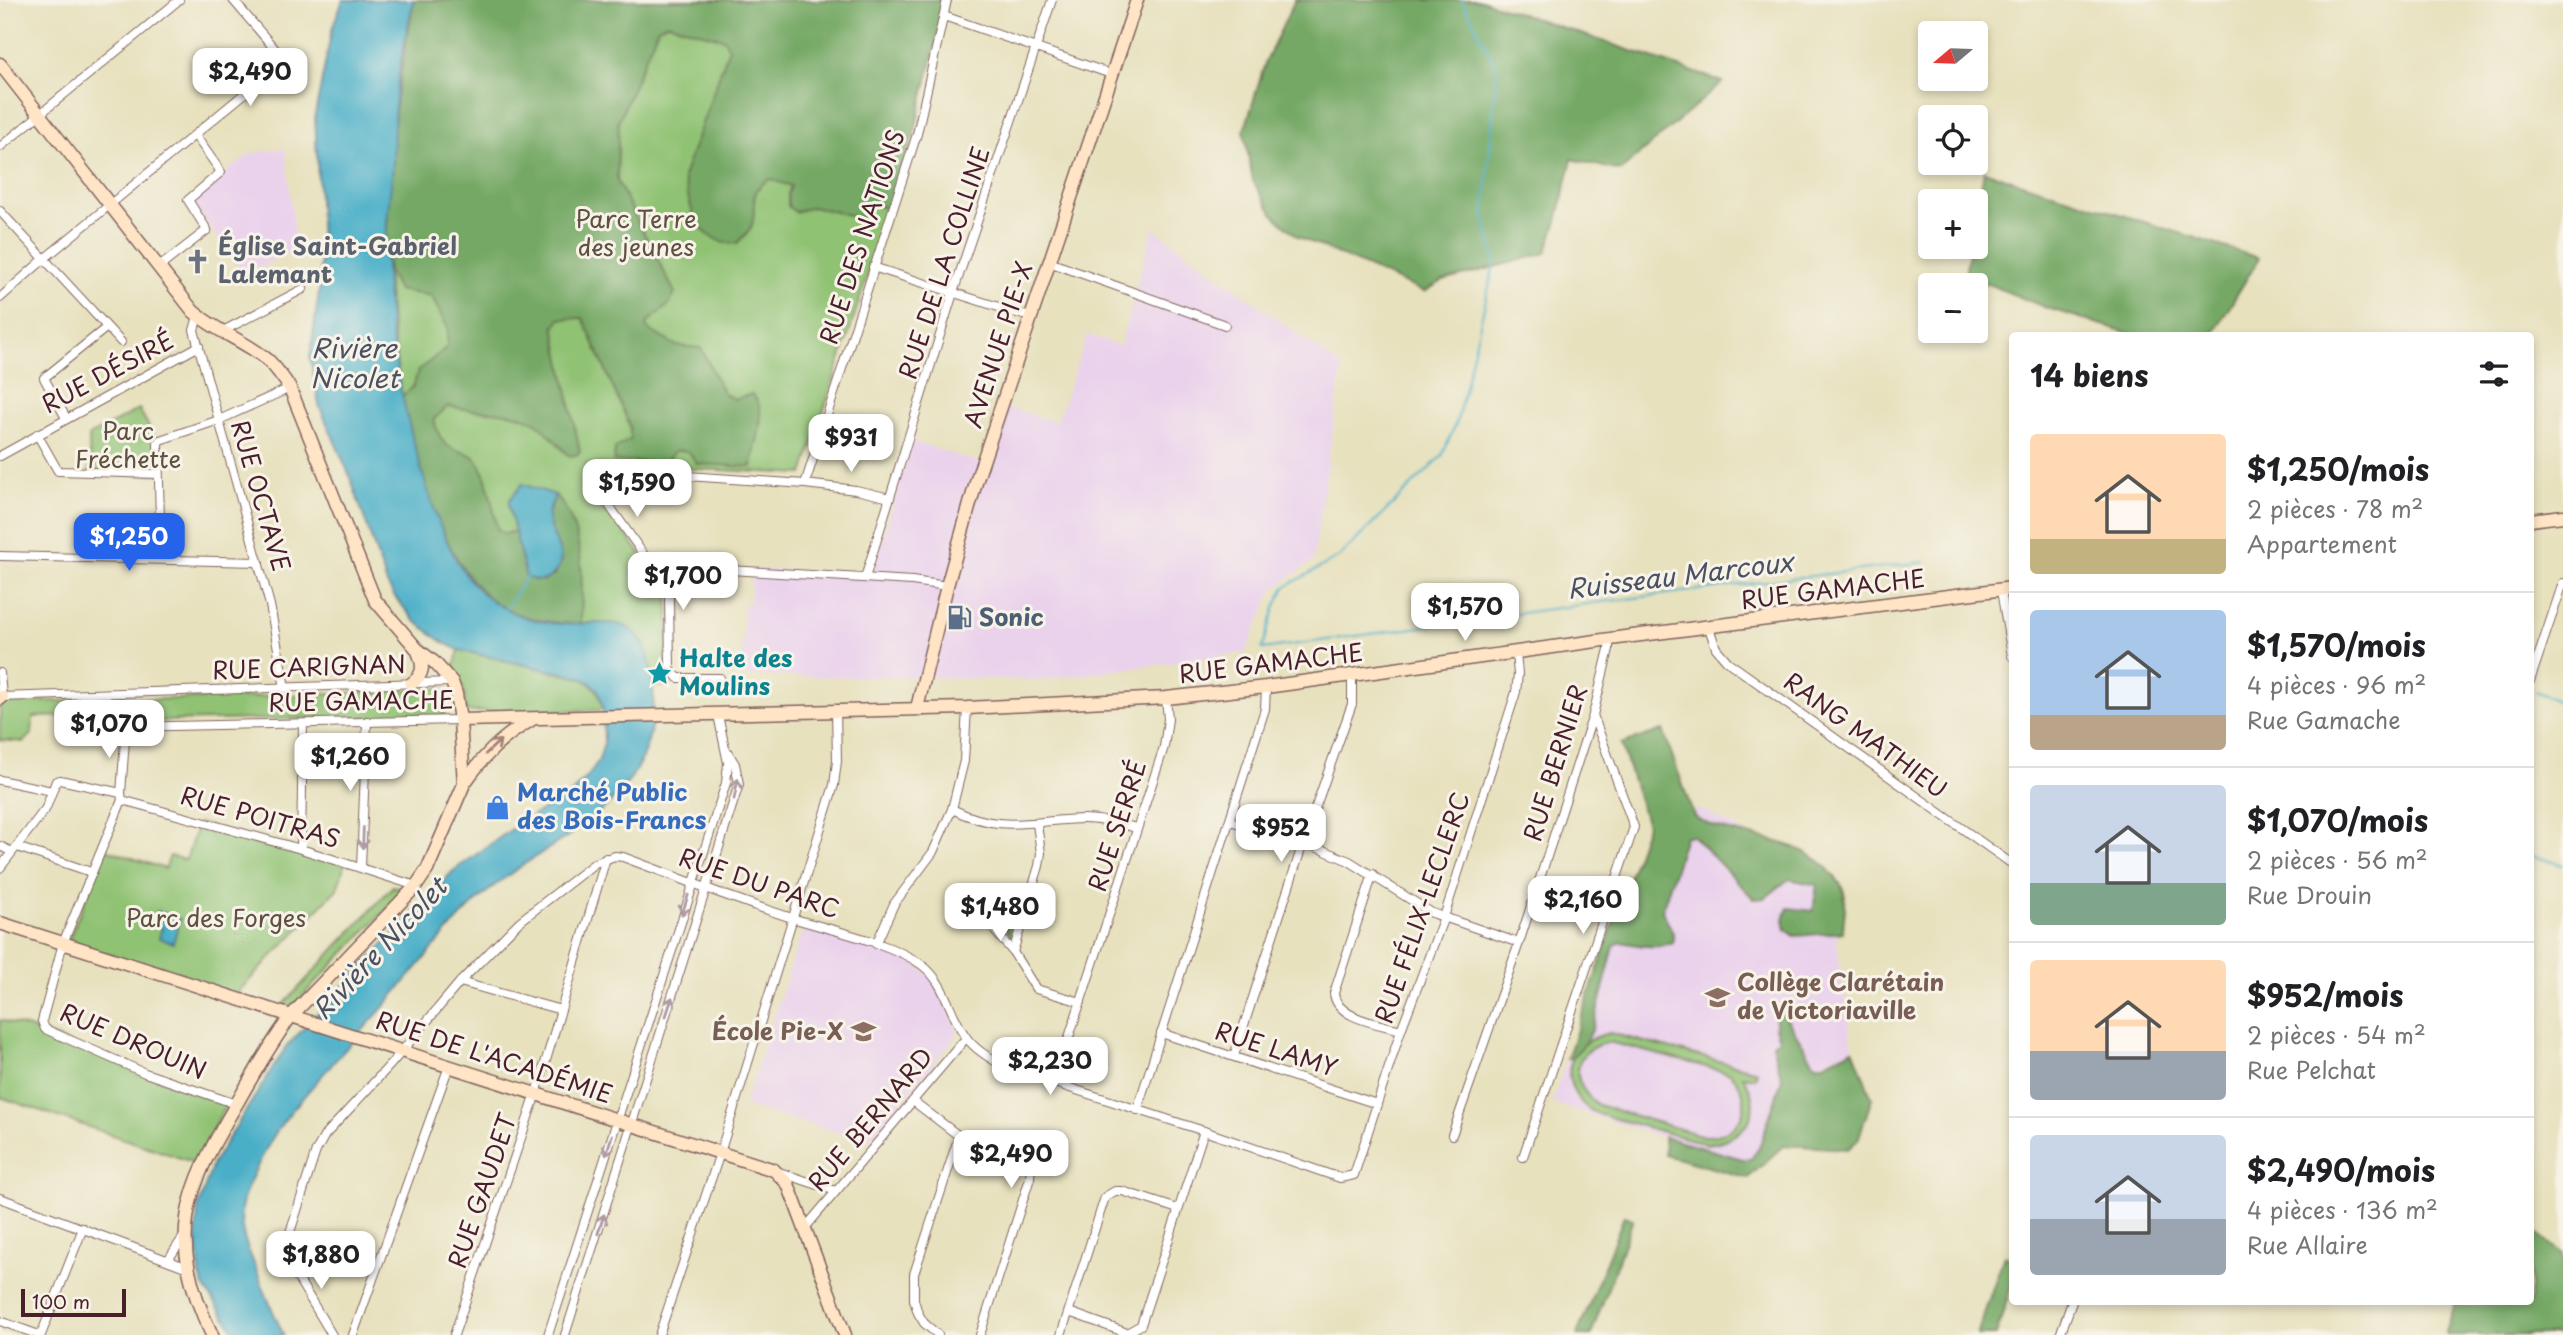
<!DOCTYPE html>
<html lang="fr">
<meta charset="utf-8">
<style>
body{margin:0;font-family:"Playpen Sans",sans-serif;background:#f2f2f2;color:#202124;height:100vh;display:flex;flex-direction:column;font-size:26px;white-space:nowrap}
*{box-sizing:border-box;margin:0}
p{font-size:23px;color:#757577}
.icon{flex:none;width:38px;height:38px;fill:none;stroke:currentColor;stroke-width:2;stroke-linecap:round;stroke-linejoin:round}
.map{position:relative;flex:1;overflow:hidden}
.drawer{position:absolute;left:2009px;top:332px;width:525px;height:973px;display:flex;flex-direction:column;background:#fff;border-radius:7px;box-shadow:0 4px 10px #0003}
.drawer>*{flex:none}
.needle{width:46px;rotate:251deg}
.tools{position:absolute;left:1918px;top:21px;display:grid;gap:14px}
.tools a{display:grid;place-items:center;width:70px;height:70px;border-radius:7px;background:#fff;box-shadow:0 4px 10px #0003;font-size:35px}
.scale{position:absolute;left:21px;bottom:18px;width:105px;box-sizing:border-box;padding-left:7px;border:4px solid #4a1f2b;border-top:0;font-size:19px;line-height:24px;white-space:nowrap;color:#4a1f2b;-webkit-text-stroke:5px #f7f3e8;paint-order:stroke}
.price{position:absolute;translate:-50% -60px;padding:0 16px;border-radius:14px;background:#fff;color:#222;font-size:23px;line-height:46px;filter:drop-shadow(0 2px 4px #0008)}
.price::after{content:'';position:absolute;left:50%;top:42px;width:21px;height:16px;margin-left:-10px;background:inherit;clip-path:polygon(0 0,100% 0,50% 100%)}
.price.active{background:#2563eb;color:#fff}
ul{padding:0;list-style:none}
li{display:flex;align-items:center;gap:21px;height:175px;padding:0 21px}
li+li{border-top:2px solid #e0e0e0}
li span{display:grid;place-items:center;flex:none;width:196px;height:140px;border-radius:7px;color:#555}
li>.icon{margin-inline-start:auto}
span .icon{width:84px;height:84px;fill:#fffc;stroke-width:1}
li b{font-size:30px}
h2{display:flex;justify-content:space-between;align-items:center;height:84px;padding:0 21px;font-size:30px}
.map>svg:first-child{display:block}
.built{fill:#ead1ec}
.green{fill:#90c273;stroke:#6d704f;stroke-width:2;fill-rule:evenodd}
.forest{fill:#74a865;stroke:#5f6448;stroke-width:2}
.water{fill:#49afc8;stroke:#4a677a;stroke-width:2}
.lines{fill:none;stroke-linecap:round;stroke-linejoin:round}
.stream{stroke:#49afc8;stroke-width:2}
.street-casing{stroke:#81635e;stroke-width:10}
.secondary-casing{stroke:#81635e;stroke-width:15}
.street{stroke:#fff;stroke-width:8}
.secondary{stroke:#ffe4c6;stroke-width:12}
.oneway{stroke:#a48278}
.oneway2{stroke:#ae9aa0}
.labels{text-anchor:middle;stroke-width:6;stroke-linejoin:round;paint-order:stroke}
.park-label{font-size:24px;fill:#5f5041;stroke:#f7f3e8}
.street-label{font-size:24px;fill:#4a1f2b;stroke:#f7f3e8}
.worship-label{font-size:24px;font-weight:bold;fill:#5b616d;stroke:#f7f3e8;text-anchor:start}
.service-label{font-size:24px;font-weight:bold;fill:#4e5e75;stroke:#f7f3e8;text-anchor:start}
.culture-label{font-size:24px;font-weight:bold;fill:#0d838f;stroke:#f7f3e8;text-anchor:start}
.shop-label{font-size:24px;font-weight:bold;fill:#366cbe;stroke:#f7f3e8;text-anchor:start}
.education-label{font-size:24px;font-weight:bold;fill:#785e54;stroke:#f7f3e8;text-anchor:start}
.water-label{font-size:26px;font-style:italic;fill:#4a5162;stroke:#f7f3e8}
</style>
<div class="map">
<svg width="2563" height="1335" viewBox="0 0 2563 1335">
<rect width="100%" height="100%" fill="#f7f3e8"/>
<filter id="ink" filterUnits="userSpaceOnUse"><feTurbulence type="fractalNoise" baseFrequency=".0143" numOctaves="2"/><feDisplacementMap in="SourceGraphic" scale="14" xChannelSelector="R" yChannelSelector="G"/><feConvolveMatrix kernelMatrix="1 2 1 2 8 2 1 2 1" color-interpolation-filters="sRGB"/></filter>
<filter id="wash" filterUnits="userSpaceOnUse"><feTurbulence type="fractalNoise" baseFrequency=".00686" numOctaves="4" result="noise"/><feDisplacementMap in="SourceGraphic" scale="28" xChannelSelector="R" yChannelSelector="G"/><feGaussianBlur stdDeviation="1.57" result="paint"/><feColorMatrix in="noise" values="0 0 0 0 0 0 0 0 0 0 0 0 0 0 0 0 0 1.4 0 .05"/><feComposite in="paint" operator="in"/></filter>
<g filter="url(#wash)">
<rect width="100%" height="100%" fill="#e7e1be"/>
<g class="built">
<path d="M285 148 296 248 244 276 191 200 250 154Z"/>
<path d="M1153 228 1342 367 1313 561 1273 590 1245 653 1040 680 933 677 741 676 744 603H750L752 569 872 575 912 441 989 466 1008 408 1057 422 1087 335 1120 346Z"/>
<path d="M1701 809 1840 883 1837 946 1853 1049 1782 1079 1754 1165 1552 1103 1647 825Z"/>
<path d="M804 926 907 959 932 977 957 1029V1034L953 1040 869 1141 744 1106Z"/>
</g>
<g class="green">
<path d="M414 0H946L915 130 803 474 587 464 588 483 657 576 668 585 671 685 654 687 650 663 618 624 551 623 405 417 401 397 389 302 386 240Z"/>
<path d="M139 409 158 443V474L90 472 89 436Z"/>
<path d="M459 650 580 678C596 685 599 692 603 708L599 710 466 712 464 690 454 667Z"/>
<path d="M442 688 445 716 158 721 157 714 33 717 32 733 24 742 0 740V705L3 702 230 698Z"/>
<path d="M198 823 345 864 337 889 234 996 68 941 106 849 165 869 170 856 186 860Z"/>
<path d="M393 886 403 889 400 895 291 1008 282 1006Z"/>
<path d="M1010 903H1028L1015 938 1011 937 998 913 1003 907Z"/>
<path d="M0 1020 36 1030 226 1105 195 1163 0 1097Z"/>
<path d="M1610 1033 1757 1071 1755 1078 1743 1076C1766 1113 1746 1138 1707 1144 1681 1137 1654 1129 1628 1122 1617 1119 1602 1117 1592 1111 1575 1101 1564 1079 1572 1060 1578 1045 1594 1036 1610 1033ZM1609 1042 1730 1073C1757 1099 1744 1137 1704 1136L1598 1105C1569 1083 1570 1050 1609 1042Z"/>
</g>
<g class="forest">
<path d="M414 0H946L915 130 889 209 868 203 863 218 813 207 795 212 788 206V194L791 186 770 179C746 191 758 205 752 225 749 232 742 238 737 243H724L708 235 695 222 683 177 729 48 724 39 667 23 658 28 619 120 617 181 675 293 670 304 647 323V329L677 346 701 348 724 394 735 399 752 394C771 413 753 445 752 467L697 464 689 452C672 447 674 455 663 463L614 461 615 448 631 439 629 424 583 318 560 319 554 326 580 452 576 455 569 456C557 444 548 430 534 422 510 407 476 414 448 406L434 419C444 465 467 440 481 466 489 483 493 511 498 530L504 534 516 531 526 577 544 581 554 575 561 562 550 529 548 515 555 495C585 526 583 583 581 624 555 624 531 621 508 610 444 580 415 461 401 397L413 387 418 371 447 347 448 328 431 296 398 290 388 271 386 240 396 98Z"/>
<path d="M1295 0H1481L1723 82 1620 171 1572 159 1557 221 1546 253 1443 281 1424 292 1297 236 1273 214 1253 181 1244 132 1265 63Z"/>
<path d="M1984 171 2259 258 2212 336H2138L2047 308 1965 275 1970 247H1976V214Z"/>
<path d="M1663 730 1694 816C1732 843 1799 830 1833 875 1839 882 1845 889 1845 899 1846 909 1843 921 1843 932L1795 936 1786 930 1784 919 1788 908 1813 911 1817 885 1789 879 1765 898 1754 899 1693 836H1685L1662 911 1673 933V942C1655 950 1639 945 1620 942L1614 946 1593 1028 1586 1043 1570 1059H1567L1647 825 1621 744Z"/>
<path d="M1783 1013 1815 1064H1824L1853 1049 1872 1098 1858 1140 1848 1149 1784 1145 1748 1178 1665 1155 1664 1137 1743 1159H1751L1759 1148 1782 1079 1773 1048V1043L1779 1039 1775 1027V1014Z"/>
<path d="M1624 1216 1633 1219 1591 1335H1577Z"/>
<path d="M2531 1230 2563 1254V1335H2445L2456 1302H2530Z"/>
<path d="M2004 1255 2012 1259V1283L1996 1335H1977Z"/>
</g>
<g class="water">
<path d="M343 0H414C406 32 399 65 396 98 393 120 394 142 393 165 391 189 387 214 386 239 384 316 399 395 421 468 432 505 444 543 466 575 485 602 518 619 551 623 572 626 595 621 617 624 660 631 657 710 648 741 627 816 548 842 494 886 456 917 425 959 393 996 357 1038 317 1078 283 1122 271 1138 242 1191 241 1211 240 1232 247 1247 255 1266 264 1290 272 1312 284 1335H237L203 1285 200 1275 196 1235 198 1208 213 1163 286 1047 453 871 523 821 570 795 589 775 599 760 604 743 603 708 598 690 591 683 580 677 459 650 444 643 415 621 395 597 387 584 349 474 319 405 310 357 320 284 321 244 315 115 332 29Z"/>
<path d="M522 484 555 495C554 502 548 507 548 515 547 537 575 557 551 576 543 583 535 581 526 577L509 507V501Z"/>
<path d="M157 911 180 919 173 943 159 938 162 928 153 924Z"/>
</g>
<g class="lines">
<g class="stream">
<path d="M1462 0 1497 68 1484 215 1495 261 1457 421 1442 456 1339 557 1285 587 1276 605 1262 649 1594 603 1925 562"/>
<path d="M506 609 526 577"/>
<path d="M2536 691 2563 704"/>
<path d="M2530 855 2563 865"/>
</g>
</g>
</g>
<g filter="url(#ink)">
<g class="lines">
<defs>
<g id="street">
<path d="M944 16 1111 74"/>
<path d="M0 147 179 0"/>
<path d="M0 211 121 342"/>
<path d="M1049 262 1225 325"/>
<path d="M873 267 1030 317"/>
<path d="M158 268 207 230 188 200 221 172 195 135"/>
<path d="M0 298 44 259 278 66 281 61 280 55 233 0"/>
<path d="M198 316 194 330 270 605 285 688"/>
<path d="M221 332 303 289"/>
<path d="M66 418 44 378 107 327"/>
<path d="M37 434 58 471 158 474"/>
<path d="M0 456 199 346"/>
<path d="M805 484 917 134 947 0"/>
<path d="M0 556 259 562"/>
<path d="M161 559 158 443 160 440 219 420 290 388"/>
<path d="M655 568 679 567 912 581 947 586"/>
<path d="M865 578 953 293 1052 0"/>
<path d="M2001 590 2012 656"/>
<path d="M1709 628 1716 648 1728 662 2012 864"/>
<path d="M0 673 2 697"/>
<path d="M720 678H678L670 669 669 596 665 585 599 491 595 476 598 470 805 484 856 490 890 498"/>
<path d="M2530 681 2563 583"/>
<path d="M0 697 452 682"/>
<path d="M0 780 52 791"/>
<path d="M121 793 126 727 460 720"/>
<path d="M122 800 63 943 42 1021 45 1029 145 1073 236 1104"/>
<path d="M952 809C1002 834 1032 820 1084 819 1102 819 1120 824 1137 828"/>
<path d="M1230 821 1313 846 1349 861 1432 913 1519 943"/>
<path d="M1037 824 1041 853 1039 866 1013 952 1036 989 1081 1002"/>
<path d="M0 846 12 852"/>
<path d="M17 847 91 872"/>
<path d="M301 849 303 724"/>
<path d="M361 867 367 721"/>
<path d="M0 868 46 808 56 781 60 780 121 793 122 800 301 849 416 886"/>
<path d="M1373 874 1334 993C1336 1019 1380 1024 1401 1030"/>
<path d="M876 944 894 904 933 852 952 809 964 761 967 708"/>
<path d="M1013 952 994 930 990 914C997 899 1015 900 1030 899"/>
<path d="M460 982 561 1010"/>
<path d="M1161 1033 1377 1104"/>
<path d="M1234 1056 1303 843 1352 704V676"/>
<path d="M1054 1083 1164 747 1168 719 1166 698"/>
<path d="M913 1101 959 1136 1024 1160 1031 1166 1030 1178 980 1335"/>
<path d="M1137 1110 1265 709 1266 687"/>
<path d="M1452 1135 1519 943 1593 715 1609 649V640"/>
<path d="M1523 1157 1634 827 1593 715"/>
<path d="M779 1172 836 1191"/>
<path d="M0 1198 188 1268"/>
<path d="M805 1228 966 1038"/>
<path d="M168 1260 186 1233"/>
<path d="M1069 1312 1127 1333 1141 1325 1204 1131"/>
<path d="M0 1321 39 1335"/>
<path d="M41 1335 83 1228"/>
<path d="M332 1335 284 1255 285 1248 316 1151 325 1135 391 1064 460 982 519 922 595 863 615 856 623 857C679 878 735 900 792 918 830 930 891 942 922 965 946 983 949 1014 966 1037 975 1050 994 1061 1008 1068L1204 1131 1340 1178 1354 1175 1401 1030 1444 917 1516 692 1518 674 1516 653"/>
<path d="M353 1335 449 1066"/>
<path d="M454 1335 536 1094 606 858"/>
<path d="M548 1335 726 783 728 763 718 715"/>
<path d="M565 1335 739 784 735 764 727 751"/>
<path d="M659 1335 720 1153 834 785 837 761 836 709"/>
<path d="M938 1335 924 1323 918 1313 914 1300V1274L959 1136"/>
<path d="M1061 1335 1105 1197 1115 1191H1122L1178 1209"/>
<path d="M2060 1335 2072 1302"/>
</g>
<g id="secondary">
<path d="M0 64 193 311C216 332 246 341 269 361 277 369 284 379 290 388L375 600 417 649 435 663 452 682 456 694 460 720 464 784 427 870 416 886 291 1016C271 1043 254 1073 237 1103 185 1191 165 1237 212 1335"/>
<path d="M2530 520 2563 516"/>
<path d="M411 684C425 674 424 665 417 649"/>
<path d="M0 699 2 697"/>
<path d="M917 708 947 586 977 479 1137 0"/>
<path d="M460 720 967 708 1166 698 1266 687 1625 637 2012 588"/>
<path d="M464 784C483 756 502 737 531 720"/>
<path d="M0 923 774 1170 788 1184 845 1335"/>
</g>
</defs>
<use href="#street" class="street-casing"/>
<use href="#secondary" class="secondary-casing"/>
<use href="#street" class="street"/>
<use href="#secondary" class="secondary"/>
</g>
<defs><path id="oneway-shaft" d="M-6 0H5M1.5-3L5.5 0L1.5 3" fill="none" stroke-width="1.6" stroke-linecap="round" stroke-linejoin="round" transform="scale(1.75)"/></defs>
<use class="oneway" href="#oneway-shaft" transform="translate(493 747) rotate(-43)"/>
<g class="oneway2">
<use href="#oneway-shaft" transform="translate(736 789) rotate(-79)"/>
<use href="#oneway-shaft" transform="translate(363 838) rotate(92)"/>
<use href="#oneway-shaft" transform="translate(685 905) rotate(108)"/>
<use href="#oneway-shaft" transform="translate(669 1007) rotate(-72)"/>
<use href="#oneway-shaft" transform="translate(609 1145) rotate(108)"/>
<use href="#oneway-shaft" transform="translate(601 1224) rotate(-72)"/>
</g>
</g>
<defs>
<symbol id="church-bare" viewBox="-9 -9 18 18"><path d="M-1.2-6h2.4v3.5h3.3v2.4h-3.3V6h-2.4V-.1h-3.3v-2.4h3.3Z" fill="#6b7280" stroke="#f7f3e8" stroke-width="2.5" paint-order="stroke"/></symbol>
<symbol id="fuel-bare" viewBox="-9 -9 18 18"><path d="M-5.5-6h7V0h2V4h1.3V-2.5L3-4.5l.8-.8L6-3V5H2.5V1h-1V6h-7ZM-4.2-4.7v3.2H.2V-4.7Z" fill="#5c6f8a" stroke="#f7f3e8" stroke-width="2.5" paint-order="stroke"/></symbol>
<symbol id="sight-bare" viewBox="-9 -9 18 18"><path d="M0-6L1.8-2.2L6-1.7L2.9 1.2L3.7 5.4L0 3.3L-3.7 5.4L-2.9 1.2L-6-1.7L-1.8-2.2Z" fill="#0f9aa8" stroke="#f7f3e8" stroke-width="2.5" paint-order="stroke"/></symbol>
<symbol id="shop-bare" viewBox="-9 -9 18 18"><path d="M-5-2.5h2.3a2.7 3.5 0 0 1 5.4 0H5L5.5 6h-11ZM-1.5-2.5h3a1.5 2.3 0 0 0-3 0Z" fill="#3f7fe0" stroke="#f7f3e8" stroke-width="2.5" paint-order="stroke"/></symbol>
<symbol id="school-bare" viewBox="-9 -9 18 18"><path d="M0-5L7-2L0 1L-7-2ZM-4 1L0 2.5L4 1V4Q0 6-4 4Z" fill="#8d6e63" stroke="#f7f3e8" stroke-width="2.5" paint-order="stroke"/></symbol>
</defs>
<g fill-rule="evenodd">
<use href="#church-bare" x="180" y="244" width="35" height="35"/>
<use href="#fuel-bare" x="942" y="600" width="35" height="35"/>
<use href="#sight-bare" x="642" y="656" width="35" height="35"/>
<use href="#shop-bare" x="480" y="790" width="35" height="35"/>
<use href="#school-bare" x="1700" y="980" width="35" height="35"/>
<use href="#school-bare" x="846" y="1014" width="35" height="35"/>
</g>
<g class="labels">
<g class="park-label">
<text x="636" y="228">Parc Terre<tspan x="636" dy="28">des jeunes</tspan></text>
<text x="128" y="440">Parc<tspan x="128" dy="28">Fréchette</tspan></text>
<text x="216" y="927">Parc des Forges</text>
</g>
<g class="street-label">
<text transform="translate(863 237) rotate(-72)" y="8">RUE DES NATIONS</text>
<text transform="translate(945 263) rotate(-72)" y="8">RUE DE LA COLLINE</text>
<text transform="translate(999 345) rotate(-72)" y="8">AVENUE PIE-X</text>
<text transform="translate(108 373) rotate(-28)" y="8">RUE DÉSIRÉ</text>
<text transform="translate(260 496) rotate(74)" y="8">RUE OCTAVE</text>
<text transform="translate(1833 590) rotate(-7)" y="8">RUE GAMACHE</text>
<text transform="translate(1271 664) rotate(-7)" y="8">RUE GAMACHE</text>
<text transform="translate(309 668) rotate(-2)" y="8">RUE CARIGNAN</text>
<text transform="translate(361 702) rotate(-1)" y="8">RUE GAMACHE</text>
<text transform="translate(1865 736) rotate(36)" y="8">RANG MATHIEU</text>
<text transform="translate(1556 763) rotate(-73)" y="8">RUE BERNIER</text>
<text transform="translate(260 818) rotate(16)" y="8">RUE POITRAS</text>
<text transform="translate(1118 826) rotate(-72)" y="8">RUE SERRÉ</text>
<text transform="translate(759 884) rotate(19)" y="8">RUE DU PARC</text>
<text transform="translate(1423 908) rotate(-71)" y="8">RUE FÉLIX-LECLERC</text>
<text transform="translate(133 1042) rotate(23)" y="8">RUE DROUIN</text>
<text transform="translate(1276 1050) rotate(18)" y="8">RUE LAMY</text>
<text transform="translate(494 1058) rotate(18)" y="8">RUE DE L'ACADÉMIE</text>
<text transform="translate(871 1120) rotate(-50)" y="8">RUE BERNARD</text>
<text transform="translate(483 1191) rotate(-71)" y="8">RUE GAUDET</text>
</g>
<g class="worship-label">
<text x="218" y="255">Église Saint-Gabriel<tspan x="218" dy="28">Lalemant</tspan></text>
</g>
<g class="service-label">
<text x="979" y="626">Sonic</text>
</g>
<g class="culture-label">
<text x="679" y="667">Halte des<tspan x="679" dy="28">Moulins</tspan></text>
</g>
<g class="shop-label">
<text x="517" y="801">Marché Public<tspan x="517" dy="28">des Bois-Francs</tspan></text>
</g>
<g class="education-label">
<text x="1737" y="991">Collège Clarétain<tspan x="1737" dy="28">de Victoriaville</tspan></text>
<text x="843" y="1040" text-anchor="end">École Pie-X</text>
</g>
<g class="water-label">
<text x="354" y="358">Rivière<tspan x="354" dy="30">Nicolet</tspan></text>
<text transform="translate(1680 576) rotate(-7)" y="9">Ruisseau Marcoux</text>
<text transform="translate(380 949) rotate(-47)" y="9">Rivière Nicolet</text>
</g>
</g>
</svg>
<div class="tools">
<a><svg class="needle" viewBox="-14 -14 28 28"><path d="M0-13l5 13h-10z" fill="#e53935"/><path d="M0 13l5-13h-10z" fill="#757577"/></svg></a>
<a><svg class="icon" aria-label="locate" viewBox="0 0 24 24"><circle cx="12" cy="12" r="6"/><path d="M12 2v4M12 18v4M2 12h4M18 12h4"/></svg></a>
<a>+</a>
<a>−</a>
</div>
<div class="scale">100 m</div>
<b class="price" style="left:250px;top:108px">$2,490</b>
<b class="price" style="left:851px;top:474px">$931</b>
<b class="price" style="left:637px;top:519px">$1,590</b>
<b class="price active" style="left:129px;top:573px">$1,250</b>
<b class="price" style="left:683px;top:612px">$1,700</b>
<b class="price" style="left:1465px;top:643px">$1,570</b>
<b class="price" style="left:109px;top:760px">$1,070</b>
<b class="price" style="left:350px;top:793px">$1,260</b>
<b class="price" style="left:1281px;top:864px">$952</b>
<b class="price" style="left:1583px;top:936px">$2,160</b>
<b class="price" style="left:1000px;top:943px">$1,480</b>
<b class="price" style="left:1050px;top:1097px">$2,230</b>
<b class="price" style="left:1011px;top:1190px">$2,490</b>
<b class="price" style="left:321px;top:1291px">$1,880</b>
<section class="drawer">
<h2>14 biens<svg class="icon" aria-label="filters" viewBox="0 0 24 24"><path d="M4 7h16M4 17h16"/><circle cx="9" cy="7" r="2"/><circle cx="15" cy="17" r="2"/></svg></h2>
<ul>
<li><span style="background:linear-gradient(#ffd9b3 75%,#c2b280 0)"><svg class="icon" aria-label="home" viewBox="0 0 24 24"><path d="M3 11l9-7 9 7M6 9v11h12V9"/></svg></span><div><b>$1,250/mois</b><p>2 pièces · 78 m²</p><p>Appartement</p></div></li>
<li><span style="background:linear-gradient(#a9c7e8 75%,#b9a48a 0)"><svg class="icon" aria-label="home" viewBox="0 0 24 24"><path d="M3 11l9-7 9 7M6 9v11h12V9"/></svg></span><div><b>$1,570/mois</b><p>4 pièces · 96 m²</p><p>Rue Gamache</p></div></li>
<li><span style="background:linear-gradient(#c9d6e8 70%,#7fa58c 0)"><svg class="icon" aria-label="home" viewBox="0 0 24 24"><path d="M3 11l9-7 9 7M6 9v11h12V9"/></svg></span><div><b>$1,070/mois</b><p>2 pièces · 56 m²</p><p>Rue Drouin</p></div></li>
<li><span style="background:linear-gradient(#ffd9b3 65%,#9aa5b1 0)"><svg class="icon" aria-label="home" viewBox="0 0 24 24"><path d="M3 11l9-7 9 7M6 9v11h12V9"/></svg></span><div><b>$952/mois</b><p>2 pièces · 54 m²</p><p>Rue Pelchat</p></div></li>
<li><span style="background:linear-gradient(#c9d6e8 60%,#9aa5b1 0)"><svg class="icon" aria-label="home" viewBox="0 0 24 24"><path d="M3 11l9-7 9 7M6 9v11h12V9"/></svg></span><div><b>$2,490/mois</b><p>4 pièces · 136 m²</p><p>Rue Allaire</p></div></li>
</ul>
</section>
</div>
